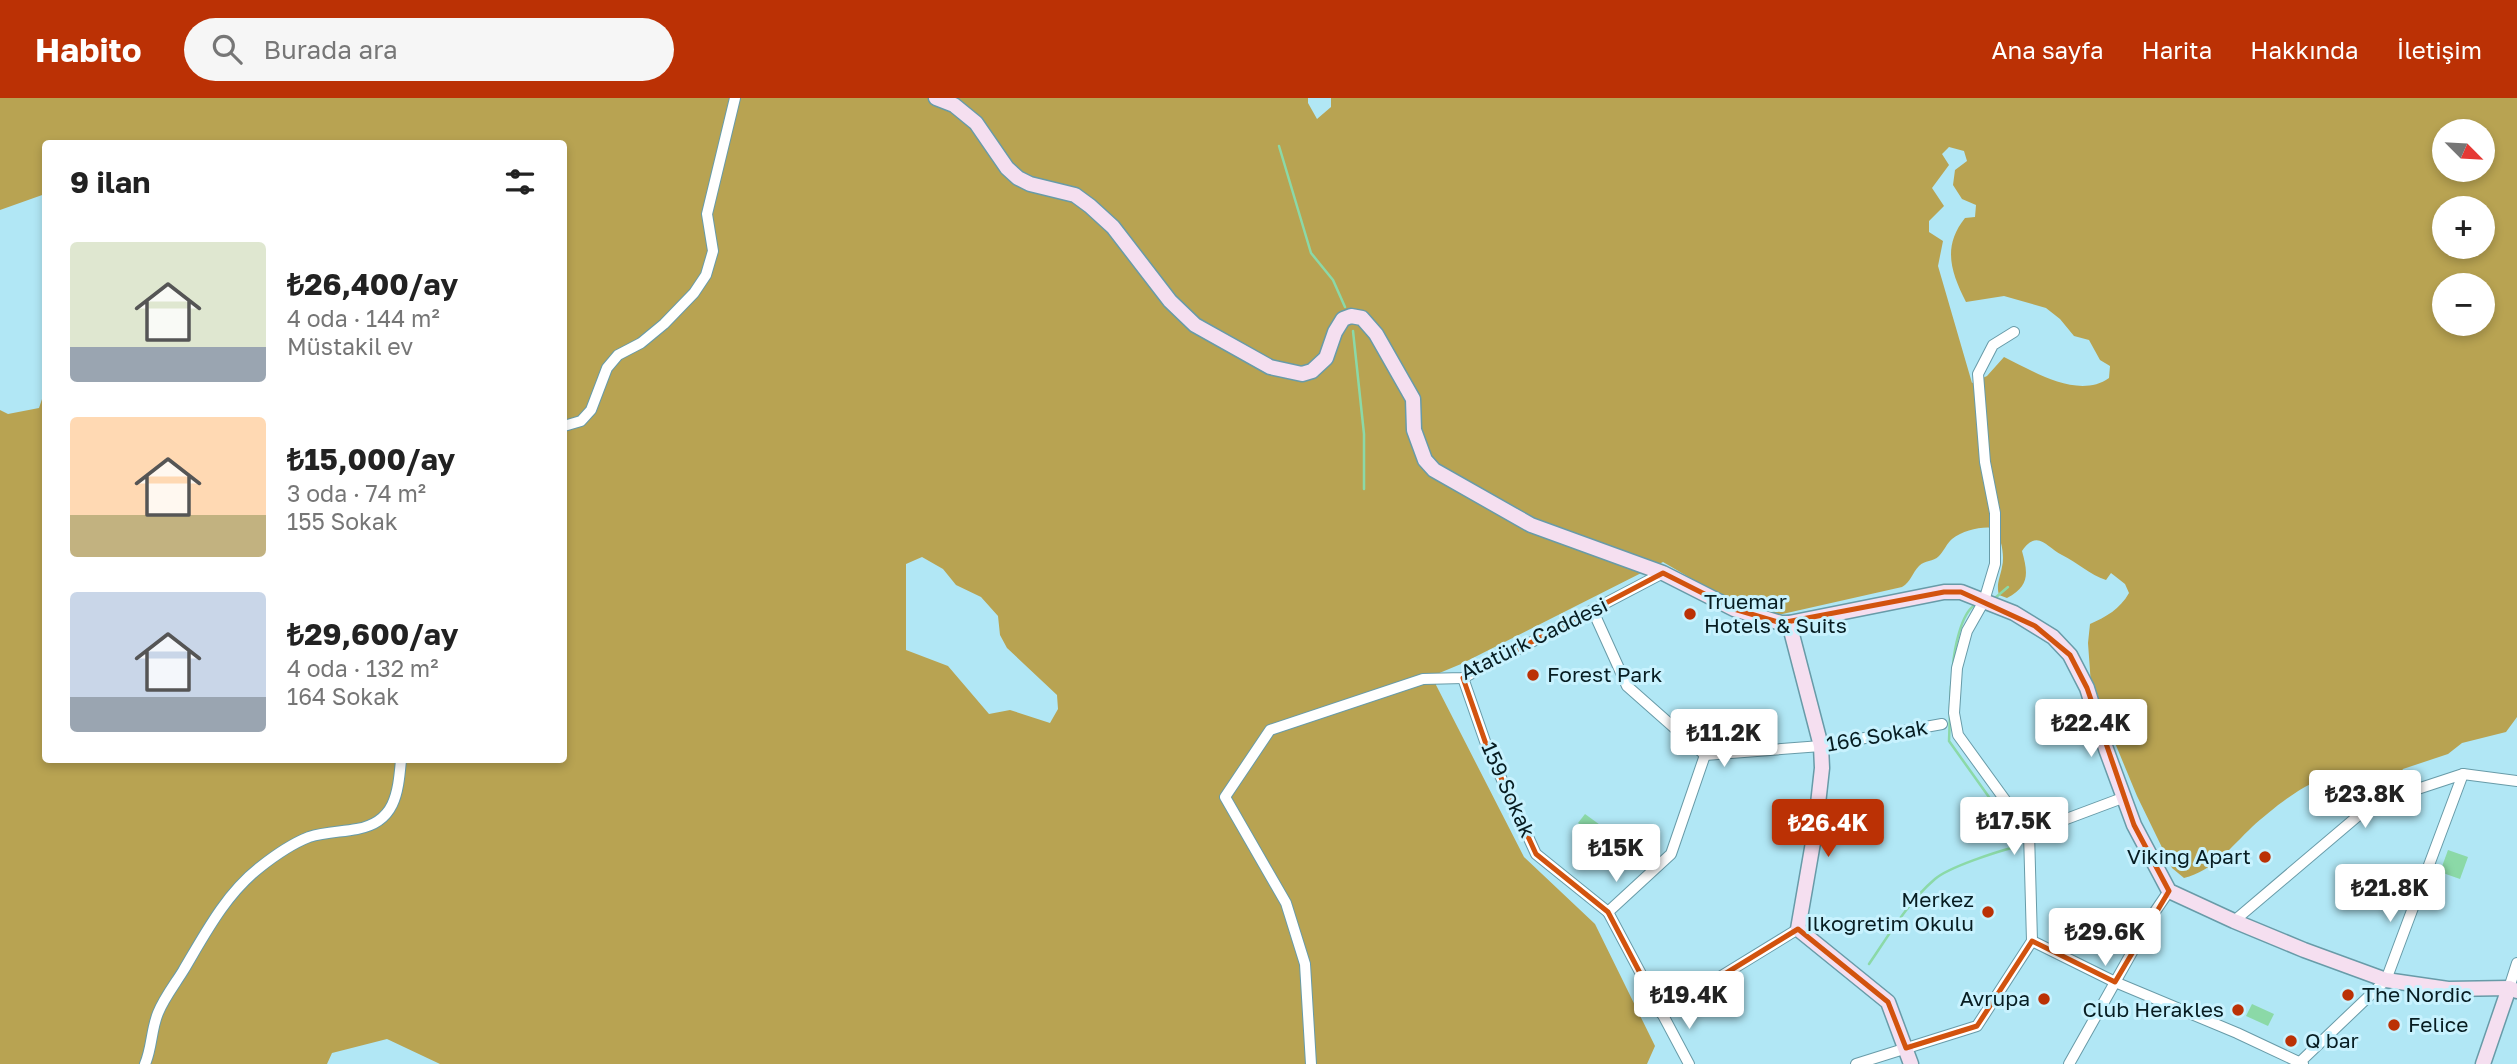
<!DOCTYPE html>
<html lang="tr">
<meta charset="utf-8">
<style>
body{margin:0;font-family:"Golos Text",sans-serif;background:#f6f6f6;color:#222;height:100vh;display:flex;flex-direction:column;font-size:26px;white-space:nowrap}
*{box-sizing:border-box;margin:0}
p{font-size:23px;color:#767676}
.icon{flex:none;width:38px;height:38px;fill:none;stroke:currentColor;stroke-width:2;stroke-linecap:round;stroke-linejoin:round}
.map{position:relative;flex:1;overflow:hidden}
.side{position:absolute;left:42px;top:42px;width:525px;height:623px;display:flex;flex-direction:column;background:#fff;border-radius:7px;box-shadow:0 4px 10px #0003}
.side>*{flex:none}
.needle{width:46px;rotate:114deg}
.buttons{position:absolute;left:2432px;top:21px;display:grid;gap:14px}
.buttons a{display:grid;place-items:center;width:63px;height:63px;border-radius:50%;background:#fff;box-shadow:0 4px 10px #0003;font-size:35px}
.price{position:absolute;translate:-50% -60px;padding:0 16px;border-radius:7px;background:#fff;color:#222;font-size:23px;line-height:46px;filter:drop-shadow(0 2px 4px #0008)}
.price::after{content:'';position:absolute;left:50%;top:42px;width:21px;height:16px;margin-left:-10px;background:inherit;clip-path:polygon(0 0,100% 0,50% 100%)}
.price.selected{background:#bb3105;color:#fff}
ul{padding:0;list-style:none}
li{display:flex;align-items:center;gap:21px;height:175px;padding:0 28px}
li span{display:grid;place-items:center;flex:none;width:196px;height:140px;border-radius:7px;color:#555}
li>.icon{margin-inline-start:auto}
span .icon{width:84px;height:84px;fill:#fffc;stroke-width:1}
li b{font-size:30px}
h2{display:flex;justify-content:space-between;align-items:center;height:84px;padding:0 28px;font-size:30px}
header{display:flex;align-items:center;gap:42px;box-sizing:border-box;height:98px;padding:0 35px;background:#bb3105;color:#fff}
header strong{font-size:33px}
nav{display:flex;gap:38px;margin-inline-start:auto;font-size:24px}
.search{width:490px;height:63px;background:#f6f6f6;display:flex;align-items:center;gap:18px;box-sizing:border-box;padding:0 24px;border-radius:38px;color:#767676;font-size:26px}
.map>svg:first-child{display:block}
.forest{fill:#b8a352;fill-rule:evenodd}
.water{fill:#8bd9a7}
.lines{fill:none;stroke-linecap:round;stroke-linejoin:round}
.stream{stroke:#8bd9a7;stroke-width:2.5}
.street-casing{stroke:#689ba8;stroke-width:12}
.secondary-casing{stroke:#689ba8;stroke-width:17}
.street{stroke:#fff;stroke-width:10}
.secondary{stroke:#f5dff0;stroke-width:14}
.marked{fill:none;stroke:#d2530e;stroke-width:5;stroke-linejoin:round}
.poi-dot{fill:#bb3105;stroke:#c8f2fe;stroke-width:2.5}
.labels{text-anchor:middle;stroke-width:6;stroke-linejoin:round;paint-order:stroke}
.poi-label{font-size:21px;fill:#071d22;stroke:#c8f2fe;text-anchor:start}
.street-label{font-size:21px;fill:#071d22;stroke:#c8f2fe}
</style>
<header>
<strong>Habito</strong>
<div class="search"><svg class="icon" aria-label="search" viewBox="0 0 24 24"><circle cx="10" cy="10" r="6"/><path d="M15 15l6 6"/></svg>Burada ara</div>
<nav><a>Ana sayfa</a><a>Harita</a><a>Hakkında</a><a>İletişim</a></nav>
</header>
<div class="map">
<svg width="2517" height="966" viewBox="0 0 2517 966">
<rect width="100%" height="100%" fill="#b1e7f5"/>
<path class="forest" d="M0 0H1308V5L1317 21 1331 9V0H2517V619L2506 634 2462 645 2448 656 2403 671C2398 680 2393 683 2382 685 2363 669 2357 673 2334 680 2329 681 2323 682 2318 683 2296 691 2269 714 2252 729 2232 748 2213 773 2184 780L2172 770 2137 698 2091 587 2088 545 2090 526C2106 519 2120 511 2129 495L2125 486 2111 475 2106 482C2090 477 2077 464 2062 457 2047 450 2038 430 2022 453 2028 475 2030 488 2007 500L1999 497C1996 486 2000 480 2002 469 2005 457 2001 440 1995 430 1981 428 1964 432 1952 441 1947 445 1944 453 1939 458 1933 464 1925 462 1919 468 1912 475 1911 484 1902 489L1773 518 1733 505 1663 464 1461 566 1437 576 1436 587 1524 759 1595 826 1655 948 1647 966H440L387 941 332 955 327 966H0V312L8 316 39 310 45 292 46 662H564V46H46L45 96 0 112ZM2445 33H2483V72H2445ZM1949 49 1964 53 1967 63 1955 72 1953 87 1962 101 1976 107 1975 119 1965 120C1942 149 1951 174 1966 204L2004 198 2046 210 2060 221 2074 238 2089 242 2100 262 2110 268 2109 280C2078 302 2033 273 2004 259L1987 278 1972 285 1938 168 1943 143 1929 134V123L1944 108 1932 90 1949 67 1942 56ZM2445 110H2483V149H2445ZM2445 187H2483V226H2445ZM922 459 943 471 956 487 981 499 998 518 1000 537 1007 550 1057 597 1058 611 1050 625 1010 612 989 616 948 568 906 552V466Z"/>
<g class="water">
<path d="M1585 716 1607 732 1600 742 1578 725Z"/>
<path d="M2448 752 2468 759 2460 781 2440 774Z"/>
<path d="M2252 906 2274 916 2268 928 2246 918Z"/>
</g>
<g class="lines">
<g class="stream">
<path d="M1279 48 1311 155 1333 182 1345 209"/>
<path d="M1353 233 1364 336V391"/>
<path d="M1995 500 2008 489"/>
<path d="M1953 568C1954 552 1961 515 1975 507"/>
<path d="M1950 610 1951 588"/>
<path d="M1869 866C1889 837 1908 804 1935 781 1949 769 1996 754 2015 749L2016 737 1949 643 1950 616"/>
</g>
<defs>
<g id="street">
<path d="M564 328 581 323 591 312 607 270 618 257 641 245 664 226 694 195 706 177 713 153 707 116 735 0"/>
<path d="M1593 513 1627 588 1705 657 1821 648 1942 626"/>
<path d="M1463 580 1487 649 1536 756 1608 814"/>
<path d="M2029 735 2125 699"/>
<path d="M2234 823 2372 706 2463 676 2517 683"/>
<path d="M2032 843 2115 884 2237 935 2303 966"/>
<path d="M2509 890 2517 865"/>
<path d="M1661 915 1798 831"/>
<path d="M2300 964 2386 882 2463 676"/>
<path d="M145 966C152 950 151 932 158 915 164 900 175 886 183 873 205 836 225 797 259 770 274 758 291 746 309 739 325 734 341 734 357 731 396 724 398 694 401 662"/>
<path d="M1311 966 1305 866 1286 805 1225 699 1270 632 1423 581 1463 580 1663 475"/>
<path d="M1689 966 1608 814 1671 756 1705 657"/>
<path d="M1856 966 1977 928 2032 843 2029 735 1958 637 1954 615 1957 570 1967 533 1984 503 1995 466V415L1985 364 1978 276 1993 247 2014 234"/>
<path d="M2069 966 2154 815 2169 793"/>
</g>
<g id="secondary">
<path d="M936 0 954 7 976 25 1007 70 1018 80 1030 86 1075 97 1090 108 1113 129 1170 203 1195 227 1270 269 1302 276 1312 273 1326 260 1335 234 1343 221 1351 218 1362 220 1376 236 1413 301 1414 332 1425 362 1434 372 1531 427 1663 475 1734 511 1781 525H1789L1944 494H1961L2014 515 2053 539 2070 557 2087 590 2106 651 2134 727 2169 793 2234 823 2304 852 2386 882 2448 891 2509 890 2517 893"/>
<path d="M1789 525 1821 648 1822 670 1815 733 1798 831 1888 904 1911 966"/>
<path d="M2483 966 2509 890"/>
</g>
</defs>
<use href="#street" class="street-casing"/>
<use href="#secondary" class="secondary-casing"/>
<use href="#street" class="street"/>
<use href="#secondary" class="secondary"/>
</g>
<path class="marked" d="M1663 475 1734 511 1781 525 1944 494H1961L2035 528 2070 557 2087 590 2134 727 2169 793 2115 884 2032 843 1977 928 1906 950 1888 904 1798 831 1661 915 1608 814 1536 756 1487 649 1463 580Z"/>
<g class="poi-dot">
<circle cx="1690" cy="516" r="7"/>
<circle cx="1533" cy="577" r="7"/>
<circle cx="2265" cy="759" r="7"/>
<circle cx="1988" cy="814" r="7"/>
<circle cx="2348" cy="897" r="7"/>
<circle cx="2044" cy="901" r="7"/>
<circle cx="2238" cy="912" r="7"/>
<circle cx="2394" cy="927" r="7"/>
<circle cx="2291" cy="943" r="7"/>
</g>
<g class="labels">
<g class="poi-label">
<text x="1704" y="511">Truemar<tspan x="1704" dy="24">Hotels &amp; Suits</tspan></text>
<text x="1547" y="584">Forest Park</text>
<text x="2251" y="766" text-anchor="end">Viking Apart</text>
<text x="1974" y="809" text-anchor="end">Merkez<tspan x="1974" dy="24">Ilkogretim Okulu</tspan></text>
<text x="2362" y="904">The Nordic</text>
<text x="2030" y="908" text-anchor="end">Avrupa</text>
<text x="2224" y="919" text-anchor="end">Club Herakles</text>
<text x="2408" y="934">Felice</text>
<text x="2305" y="950">Q bar</text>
</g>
<g class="street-label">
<text transform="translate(1534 541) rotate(-26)" y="7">Atatürk Caddesi</text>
<text transform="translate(1877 638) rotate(-10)" y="7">166 Sokak</text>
<text transform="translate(1508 692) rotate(66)" y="7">159 Sokak</text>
</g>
</g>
</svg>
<div class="buttons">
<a><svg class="needle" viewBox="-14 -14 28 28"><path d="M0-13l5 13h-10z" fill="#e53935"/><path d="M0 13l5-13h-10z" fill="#767676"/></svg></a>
<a>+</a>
<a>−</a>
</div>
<b class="price" style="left:2091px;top:661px">₺22.4K</b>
<b class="price" style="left:1724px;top:671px">₺11.2K</b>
<b class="price" style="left:2365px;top:732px">₺23.8K</b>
<b class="price" style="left:2014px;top:759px">₺17.5K</b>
<b class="price selected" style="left:1828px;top:761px">₺26.4K</b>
<b class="price" style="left:1616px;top:786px">₺15K</b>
<b class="price" style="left:2390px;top:826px">₺21.8K</b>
<b class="price" style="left:2105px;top:870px">₺29.6K</b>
<b class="price" style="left:1689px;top:933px">₺19.4K</b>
<section class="side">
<h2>9 ilan<svg class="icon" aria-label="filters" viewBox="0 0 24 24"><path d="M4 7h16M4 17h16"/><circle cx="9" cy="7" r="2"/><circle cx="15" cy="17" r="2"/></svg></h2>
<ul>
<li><span style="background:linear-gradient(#dfe7d0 75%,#9aa5b1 0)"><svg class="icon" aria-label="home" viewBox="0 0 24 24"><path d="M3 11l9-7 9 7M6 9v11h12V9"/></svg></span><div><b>₺26,400/ay</b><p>4 oda · 144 m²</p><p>Müstakil ev</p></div></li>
<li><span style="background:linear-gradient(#ffd9b3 70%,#c2b280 0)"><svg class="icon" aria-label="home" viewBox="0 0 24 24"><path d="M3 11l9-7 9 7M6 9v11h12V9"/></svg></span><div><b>₺15,000/ay</b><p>3 oda · 74 m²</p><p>155 Sokak</p></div></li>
<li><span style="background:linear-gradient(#c9d6e8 75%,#9aa5b1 0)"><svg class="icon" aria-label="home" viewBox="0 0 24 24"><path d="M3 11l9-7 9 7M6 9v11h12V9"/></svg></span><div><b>₺29,600/ay</b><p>4 oda · 132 m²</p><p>164 Sokak</p></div></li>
</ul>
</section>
</div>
